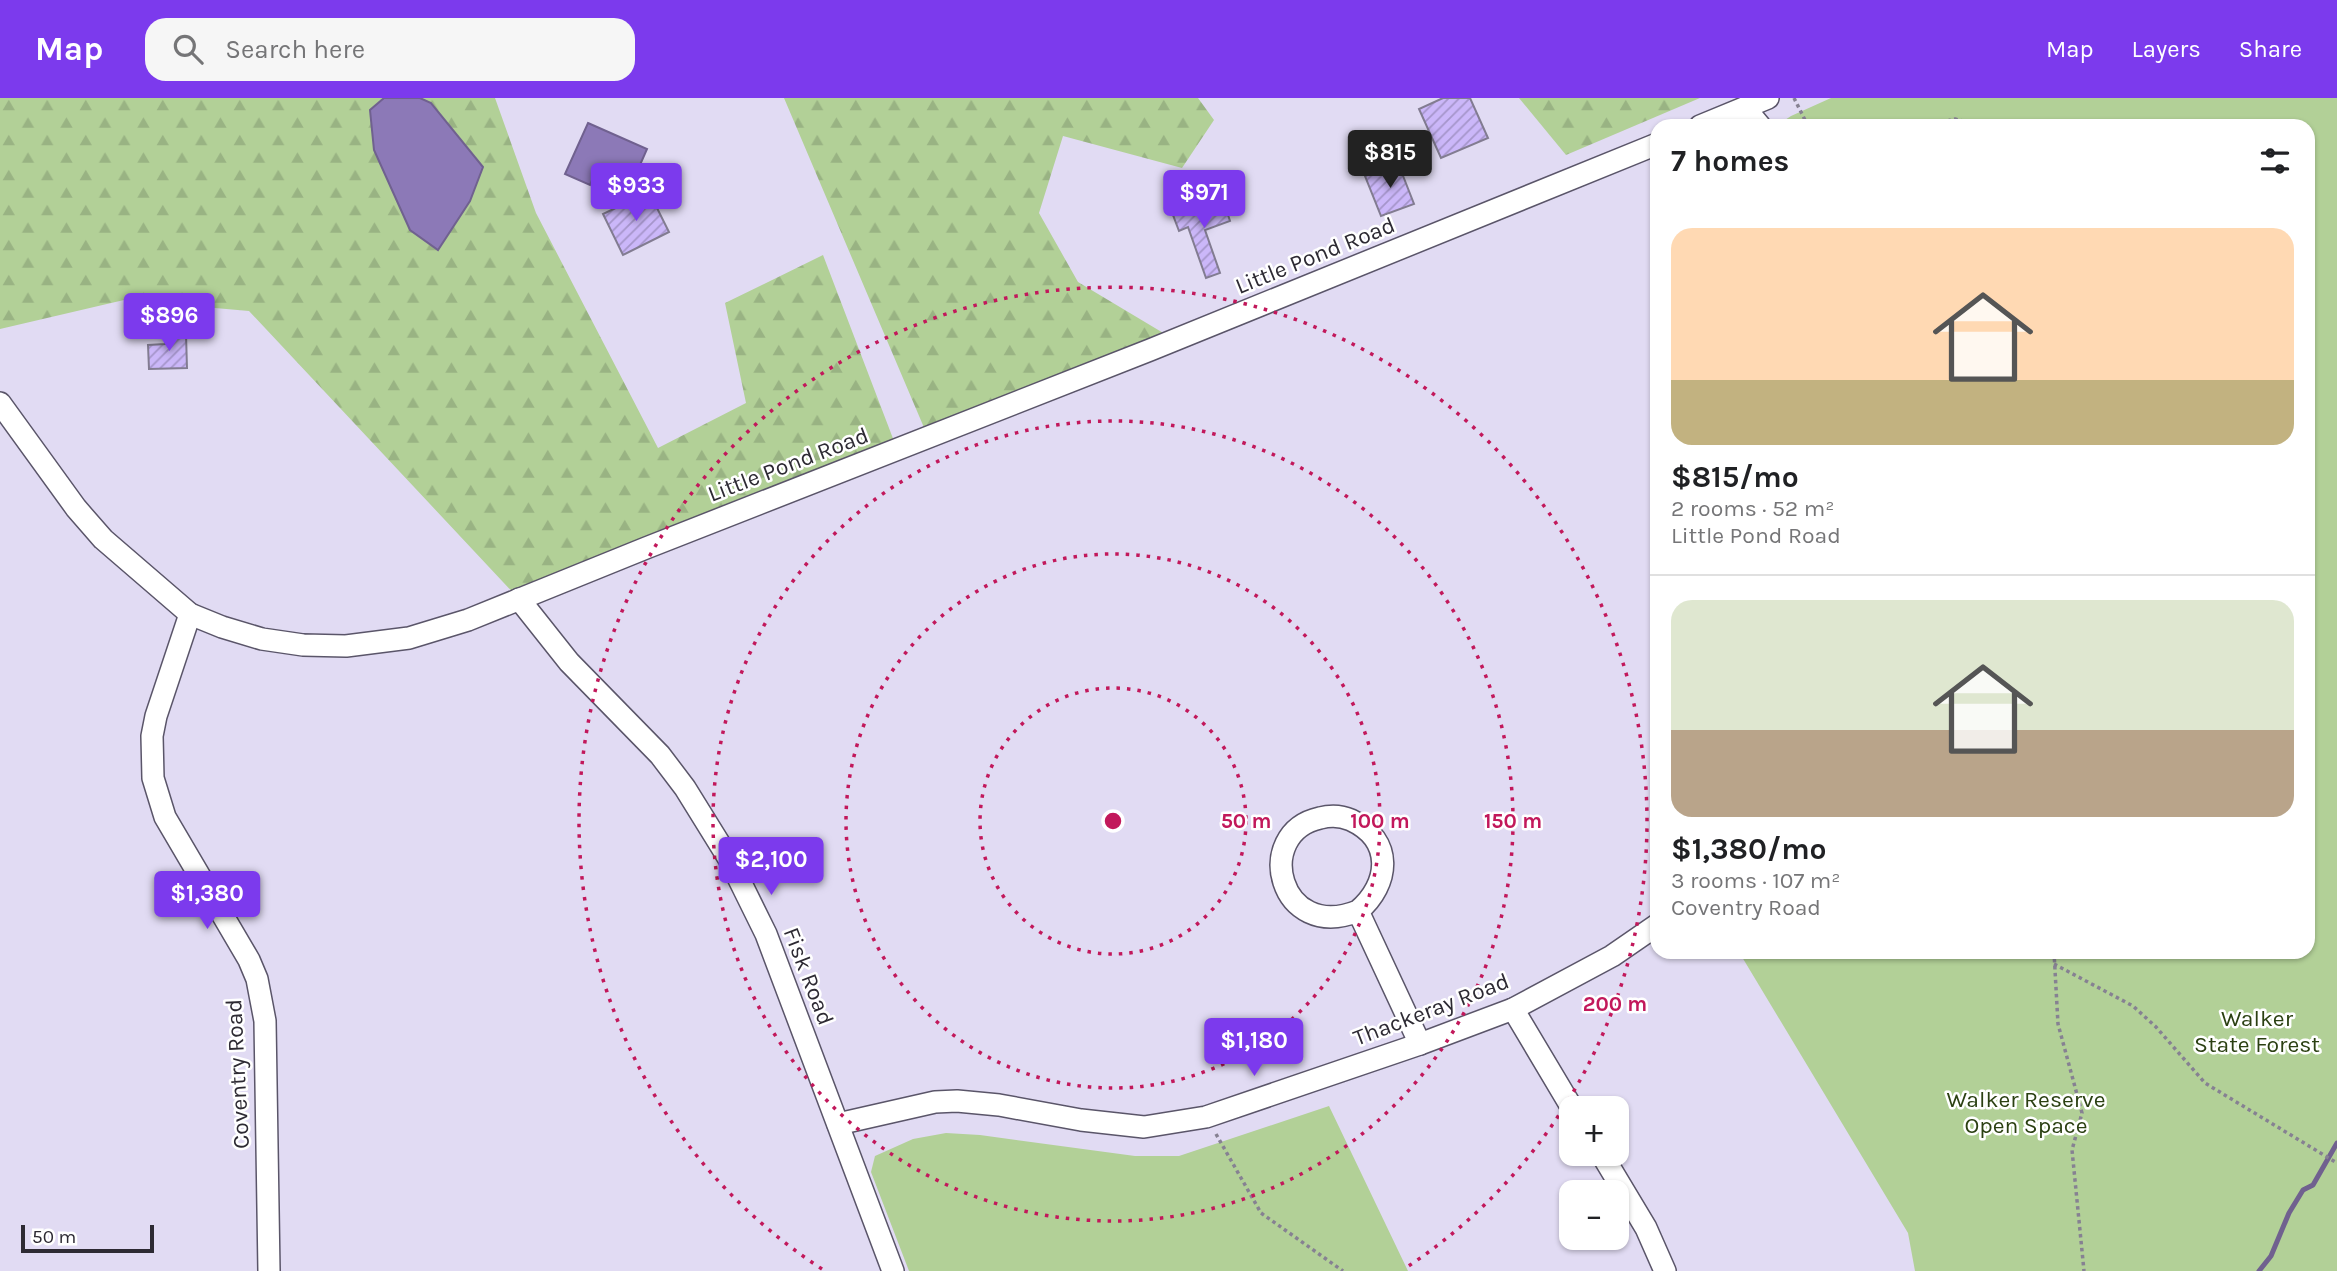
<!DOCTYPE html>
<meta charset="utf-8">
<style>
body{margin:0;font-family:Karla,sans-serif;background:#f6f6f6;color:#202124;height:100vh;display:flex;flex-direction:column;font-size:26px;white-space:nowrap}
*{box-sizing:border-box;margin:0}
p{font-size:23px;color:#757577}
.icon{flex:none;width:38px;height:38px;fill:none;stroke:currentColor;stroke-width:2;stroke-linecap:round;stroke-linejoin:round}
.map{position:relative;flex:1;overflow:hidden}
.drawer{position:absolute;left:1650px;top:21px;width:665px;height:840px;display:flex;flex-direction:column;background:#fff;border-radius:21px;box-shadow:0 2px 5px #0004}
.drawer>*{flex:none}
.tools{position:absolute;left:1559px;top:998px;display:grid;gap:14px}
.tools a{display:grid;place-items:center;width:70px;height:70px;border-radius:14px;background:#fff;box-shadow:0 2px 5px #0004;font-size:35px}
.scale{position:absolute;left:21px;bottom:18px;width:133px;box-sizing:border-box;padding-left:7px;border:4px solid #2d2a33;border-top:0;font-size:19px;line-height:24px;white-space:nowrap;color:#2d2a33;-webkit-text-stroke:5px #fff;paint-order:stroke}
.price{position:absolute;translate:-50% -60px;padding:0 16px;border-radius:7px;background:#7c3aed;color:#fff;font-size:23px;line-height:46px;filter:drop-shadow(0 2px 4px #0008)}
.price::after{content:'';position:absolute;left:50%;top:42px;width:21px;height:16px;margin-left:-10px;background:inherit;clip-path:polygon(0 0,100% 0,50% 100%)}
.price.current{background:#222;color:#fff}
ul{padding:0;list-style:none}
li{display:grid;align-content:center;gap:14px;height:371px;padding:0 21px}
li+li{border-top:2px solid #e0e0e0}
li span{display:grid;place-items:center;height:217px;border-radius:21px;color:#555}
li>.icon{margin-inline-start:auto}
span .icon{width:126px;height:126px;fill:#fffc;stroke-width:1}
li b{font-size:30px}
h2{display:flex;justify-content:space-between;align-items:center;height:84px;padding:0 21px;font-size:30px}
header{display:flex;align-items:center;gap:42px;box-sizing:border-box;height:98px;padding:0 35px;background:#7c3aed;color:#fff}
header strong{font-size:33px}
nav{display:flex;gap:38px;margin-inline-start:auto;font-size:24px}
.search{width:490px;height:63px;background:#f6f6f6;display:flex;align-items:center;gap:18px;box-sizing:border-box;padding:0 24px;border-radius:21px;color:#757577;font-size:26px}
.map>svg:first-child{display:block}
.forest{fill:url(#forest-firs)}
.park{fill:#b2d097}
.water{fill:#8c79b7;stroke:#70618f;stroke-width:2}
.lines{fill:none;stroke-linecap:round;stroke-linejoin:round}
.stream{stroke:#70618f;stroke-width:5}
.building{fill:url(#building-hatch);stroke:#827c91;stroke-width:2}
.minor-casing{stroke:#5a5569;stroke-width:24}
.path{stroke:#868192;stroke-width:3.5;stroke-dasharray:3.5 3.5;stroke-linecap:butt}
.minor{stroke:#fff;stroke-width:21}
.ring{fill:none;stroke:#c2185b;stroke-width:3.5;stroke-dasharray:3.5 7}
.labels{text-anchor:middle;stroke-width:5;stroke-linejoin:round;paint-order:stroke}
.street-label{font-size:23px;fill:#2d2a33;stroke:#fff}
.park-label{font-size:23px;fill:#2b4012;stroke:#fff}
.centre{fill:#c2185b;stroke:#fff;stroke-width:3.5}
.ring-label{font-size:21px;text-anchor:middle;font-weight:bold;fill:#c2185b;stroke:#fff;stroke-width:5;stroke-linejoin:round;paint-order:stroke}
</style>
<header>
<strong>Map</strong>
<div class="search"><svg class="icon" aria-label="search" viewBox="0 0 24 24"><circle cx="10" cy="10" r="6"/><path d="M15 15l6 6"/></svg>Search here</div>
<nav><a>Map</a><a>Layers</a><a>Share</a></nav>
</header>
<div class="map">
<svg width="2337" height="1173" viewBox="0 0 2337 1173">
<defs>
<pattern id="forest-firs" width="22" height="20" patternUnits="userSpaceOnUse" patternTransform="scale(1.75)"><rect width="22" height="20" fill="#b2d097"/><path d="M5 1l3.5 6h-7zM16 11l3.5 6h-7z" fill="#99b383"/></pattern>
<pattern id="building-hatch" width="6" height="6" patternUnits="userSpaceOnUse" patternTransform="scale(1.75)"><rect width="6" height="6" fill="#cbb7f9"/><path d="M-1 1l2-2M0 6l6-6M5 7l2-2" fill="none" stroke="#a595ca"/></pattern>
</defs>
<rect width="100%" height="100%" fill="#e1dbf3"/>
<g class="forest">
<path d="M0 0H495L536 115 658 350 746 305 725 205 823 157 897 351 519 501 249 213 124 202 0 231Z"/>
<path d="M784 0H1198L1214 22 1182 70 1063 38 1039 115 1078 184 1175 242 928 339Z"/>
<path d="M1519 0H1700L1566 57Z"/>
</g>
<g class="park">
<path d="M1831 0H2337V1173H1915L1908 1135 1739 854H2308V28H1782V24L1791 18Z"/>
<path d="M1329 1008 1408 1173H909L871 1074 875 1058 913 1041 946 1035 980 1037 1135 1058H1179Z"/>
</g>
<g class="water">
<path d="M384 0H420L431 5 483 69 470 103 438 152 410 132 374 52 370 12Z"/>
<path d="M588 25 647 51 633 83 598 68 590 87 565 76Z"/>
</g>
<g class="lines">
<path class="stream" d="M2259 1173 2271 1158 2289 1115 2303 1092 2313 1087 2337 1045"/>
</g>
<g class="building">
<path d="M1443 0H1470L1488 40 1441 60 1419 11Z"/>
<path d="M1398 65 1414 106 1381 118 1365 78Z"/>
<path d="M649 94 669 134 623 157 603 116Z"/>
<path d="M1222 99 1230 123 1205 132 1220 175 1206 180 1188 129 1179 133 1173 117Z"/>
<path d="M165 236H186L187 270 149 271 148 247 165 246Z"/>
</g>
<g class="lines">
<defs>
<g id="minor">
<path d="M1745 10 1760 28"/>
<path d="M1700 28 1768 0"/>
<path d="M0 305 76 410 103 441 190 516 222 529 262 541 303 547 346 548 409 540 468 522 646 450 1150 252 1657 46"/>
<path d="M519 501 569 564 660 657 685 690 729 761 766 836 893 1173"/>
<path d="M190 516 156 618 152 638 153 680 165 719 249 862 257 881 265 923 269 1173"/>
<path d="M1358 813C1279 845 1252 735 1320 720 1331 717 1342 718 1351 722 1394 742 1390 786 1358 813L1420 946"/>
<path d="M1513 911 1572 1010"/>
<path d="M838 1026 935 1004 957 1003 999 1007 1081 1022 1144 1029 1206 1019 1420 946 1513 911 1612 858 1657 827"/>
<path d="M1601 1055 1646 1130 1665 1173"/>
</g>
</defs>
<use href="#minor" class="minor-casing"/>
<g class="path">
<path d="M1794 0 1808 28"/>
<path d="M1927 28 1955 21 1982 28"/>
<path d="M2054 854 2058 926 2082 1015 2072 1052 2084 1173"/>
<path d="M2054 866 2133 908 2156 929 2205 985 2337 1065"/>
<path d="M1216 1036 1261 1115 1343 1173"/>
</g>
<use href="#minor" class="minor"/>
</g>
<g class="ring">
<circle cx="1113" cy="723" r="133"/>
<circle cx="1113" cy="723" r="267"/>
<circle cx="1113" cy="723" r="400"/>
<path d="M822 1171A534 534 0 1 1 1404 1171"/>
</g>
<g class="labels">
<g class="street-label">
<text transform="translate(1315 157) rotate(-22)" y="8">Little Pond Road</text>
<text transform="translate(788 366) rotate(-21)" y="8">Little Pond Road</text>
<text transform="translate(809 878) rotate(69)" y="8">Fisk Road</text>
<text transform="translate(1431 911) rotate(-21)" y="8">Thackeray Road</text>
<text transform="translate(237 976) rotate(-93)" y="8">Coventry Road</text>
</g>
<g class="park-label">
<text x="2257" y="928">Walker<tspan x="2257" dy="26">State Forest</tspan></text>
<text x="2026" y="1009">Walker Reserve<tspan x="2026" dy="26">Open Space</tspan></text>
</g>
</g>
<circle cx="1113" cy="723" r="10" class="centre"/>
<g class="ring-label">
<text x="1246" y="730">50 m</text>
<text x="1380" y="730">100 m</text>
<text x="1513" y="730">150 m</text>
<text x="1615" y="913">200 m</text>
</g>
</svg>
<div class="tools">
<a>+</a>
<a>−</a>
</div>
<div class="scale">50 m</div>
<b class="price current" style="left:1390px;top:92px">$815</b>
<b class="price" style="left:636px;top:125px">$933</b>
<b class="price" style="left:1204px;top:132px">$971</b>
<b class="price" style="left:169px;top:255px">$896</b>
<b class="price" style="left:771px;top:799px">$2,100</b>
<b class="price" style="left:207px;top:833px">$1,380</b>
<b class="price" style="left:1254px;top:980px">$1,180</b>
<section class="drawer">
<h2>7 homes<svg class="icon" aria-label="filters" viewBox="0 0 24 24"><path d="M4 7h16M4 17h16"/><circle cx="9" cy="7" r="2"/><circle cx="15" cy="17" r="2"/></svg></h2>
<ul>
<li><span style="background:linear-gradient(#ffd9b3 70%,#c2b280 0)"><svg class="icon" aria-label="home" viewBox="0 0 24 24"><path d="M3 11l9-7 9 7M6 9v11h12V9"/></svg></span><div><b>$815/mo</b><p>2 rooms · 52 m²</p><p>Little Pond Road</p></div></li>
<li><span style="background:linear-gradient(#dfe7d0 60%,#b9a48a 0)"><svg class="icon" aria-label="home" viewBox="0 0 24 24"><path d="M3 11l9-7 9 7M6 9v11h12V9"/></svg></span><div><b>$1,380/mo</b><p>3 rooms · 107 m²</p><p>Coventry Road</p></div></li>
</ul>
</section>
</div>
